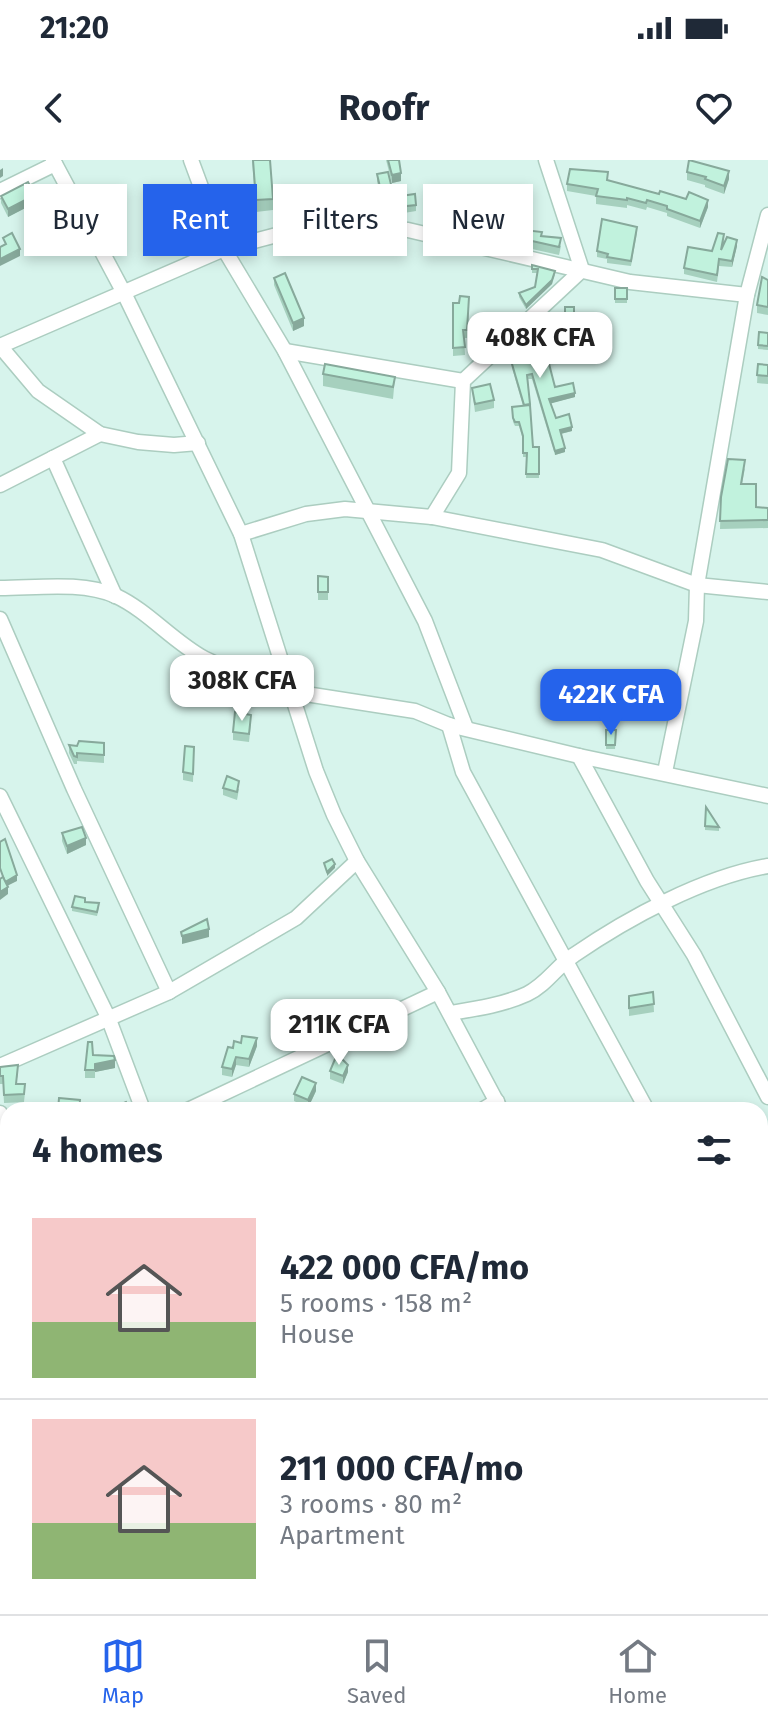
<!DOCTYPE html>
<meta charset="utf-8">
<style>
body{margin:0;font-family:"Fira Sans",sans-serif;background:#f6f6f7;color:#1f2937;height:100vh;display:flex;flex-direction:column;font-size:30px;white-space:nowrap}
*{box-sizing:border-box;margin:0}
p{font-size:26px;color:#747a83}
.icon{flex:none;width:44px;height:44px;fill:none;stroke:currentColor;stroke-width:2;stroke-linecap:round;stroke-linejoin:round}
.map{position:relative;flex:1;overflow:hidden}
.details{position:absolute;left:0px;top:942px;width:768px;height:512px;display:flex;flex-direction:column;background:#fff;border-radius:24px 24px 0 0;box-shadow:0 4px 12px #0003}
.details>*{flex:none}
.guide{position:absolute;left:24px;top:24px;width:720px;height:72px;display:flex;gap:16px}
.price{position:absolute;translate:-50% -68px;padding:0 18px;border-radius:16px;background:#fff;color:#222;font-size:26px;line-height:52px;filter:drop-shadow(0 2px 4px #0008)}
.price::after{content:'';position:absolute;left:50%;top:48px;width:24px;height:18px;margin-left:-12px;background:inherit;clip-path:polygon(0 0,100% 0,50% 100%)}
.price.current{background:#2563eb;color:#fff}
ul{padding:0;list-style:none}
li{display:flex;align-items:center;gap:24px;height:200px;padding:0 32px}
li+li{border-top:2px solid #e0e1e3}
li span{display:grid;place-items:center;flex:none;width:224px;height:160px;border-radius:0px;color:#555}
li>.icon{margin-inline-start:auto}
span .icon{width:96px;height:96px;fill:#fffc;stroke-width:1}
li b{font-size:34px}
h2{display:flex;justify-content:space-between;align-items:center;height:96px;padding:0 32px;font-size:34px}
.chip{padding:0 28px;border-radius:0px;background:#fff;box-shadow:0 4px 12px #0003;font-size:28px;line-height:72px}
.chip.current{background:#2563eb;color:#fff}
.status{display:flex;justify-content:space-between;align-items:center;height:56px;padding:0 40px;background:#fff;direction:ltr}
.status svg{height:22px;fill:currentColor}
header{display:flex;justify-content:space-between;align-items:center;height:104px;padding:0 32px;background:#fff;font-size:36px;font-weight:700}
.tab-bar{display:flex;justify-content:space-around;align-items:center;height:112px;border-top:2px solid #e0e1e3;background:#fff;font-size:22px;color:#747a83}
.tab-bar a{display:grid;justify-items:center;gap:4px}
.tab-bar .current{color:#2563eb}
.map>svg:first-child{display:block}
.residential{fill:#d7f4ec;fill-rule:evenodd}
.lines{fill:none;stroke-linecap:round;stroke-linejoin:round}
.minor-casing{stroke:#accdc0;stroke-width:17}
.minor{stroke:#fff;stroke-width:14}
.wall{fill:#a6d0be}
.shaded-wall{fill:#87a99b}
.building{fill:#c1f2dd;stroke:#87a99b;stroke-width:2}
</style>
<div class="status"><b>21:20</b><svg viewBox="0 0 49 12"><path d="M0 12V9h3v3zM5 12V6h3v6zM10 12V3h3v9zM15 12V0h3v12zM26 1h20v11H26zM47 4h2v5h-2z"/></svg></div>
<header><svg class="icon" aria-label="back" viewBox="0 0 24 24"><path d="M15 5l-7 7 7 7"/></svg>Roofr<svg class="icon" aria-label="heart" viewBox="0 0 24 24"><path d="M12 20l-8-8c-3-5 5-10 8-4 3-6 11-1 8 4z"/></svg></header>
<div class="map">
<svg width="768" height="1454" viewBox="0 0 768 1454">
<rect width="100%" height="100%" fill="#e9fcf8"/>
<path class="residential" d="M0 0H768V1454H0ZM8 950H760V1446H8Z"/>
<g class="lines">
<defs>
<g id="minor">
<path d="M53 0 124 133 241 374 316 611 334 655 357 701 438 832 501 950"/>
<path d="M191 0 224 89 285 191 425 461 466 568"/>
<path d="M0 31 55 4"/>
<path d="M0 186 224 89 273 76 338 65 408 70 630 122 747 135"/>
<path d="M0 186 38 231 100 274 138 282 174 285 198 283"/>
<path d="M285 191 463 221"/>
<path d="M53 298 115 436"/>
<path d="M0 325 100 274"/>
<path d="M432 357 459 313 463 221 582 110 546 0"/>
<path d="M241 374 306 354 345 349 432 357 602 390 697 425 768 432"/>
<path d="M0 428C36 428 82 421 116 436 163 458 195 514 254 510 264 509 274 506 284 504"/>
<path d="M0 459 74 629 169 832"/>
<path d="M293 532 415 551 449 565 579 596 768 636"/>
<path d="M449 565 463 612 647 950"/>
<path d="M579 596 647 721 694 795 768 937"/>
<path d="M665 612 696 461 697 425 747 135 768 55"/>
<path d="M0 636 108 857 143 950"/>
<path d="M450 853C475 849 503 845 527 834 546 825 557 806 574 795 628 758 703 717 768 706"/>
<path d="M0 906 169 832 296 758 357 701"/>
<path d="M188 950 438 832"/>
<path d="M482 950 497 941"/>
<path d="M0 953 8 973"/>
<path d="M0 1015 8 1018"/>
<path d="M760 1117 768 1113"/>
<path d="M760 1158 768 1172"/>
<path d="M0 1193 8 1188"/>
<path d="M0 1340 8 1336"/>
<path d="M760 1429 768 1444"/>
<path d="M195 1446 199 1454"/>
<path d="M460 1446 465 1454"/>
<path d="M607 1446 612 1454"/>
<path d="M28 1454 44 1446"/>
<path d="M300 1454 312 1446"/>
</g>
</defs>
<use href="#minor" class="minor-casing"/>
<use href="#minor" class="minor"/>
</g>
<g class="wall">
<path d="M252 0 273 39V50L256 52Z"/>
<path d="M386 0H399L401 21 392 23Z"/>
<path d="M687 12 729 19 724 34 705 27V25L687 20Z"/>
<path d="M377 14 394 37 416 45V51L398 54V56H353L352 42 381 40 377 21Z"/>
<path d="M608 20 708 47 700 68 667 56V53L647 47 646 50 627 45V48L596 44V36L567 31V24Z"/>
<path d="M1 36 35 43 8 57 1 43Z"/>
<path d="M637 73 631 106 607 103V99L597 97V91Z"/>
<path d="M542 76 561 86 559 95 523 87V79Z"/>
<path d="M724 80 723 85 737 86 732 107 719 106 717 122 684 114V108L712 91Z"/>
<path d="M532 105 555 115 552 124 526 149 519 137V133L535 127 537 113H532Z"/>
<path d="M274 118 304 166 293 171 274 125Z"/>
<path d="M768 120V155L757 153V145Z"/>
<rect x="615" y="128" width="12" height="15"/>
<path d="M453 143 469 145 467 178H464L465 195 453 196Z"/>
<rect x="565" y="147" width="9" height="17"/>
<path d="M768 173V190L758 189V185Z"/>
<path d="M511 186 555 227 575 237 551 243 556 258 572 271 561 274 565 292 555 295 532 219H528L533 287H539V318H526L527 297H523V280L519 266H515L513 262 512 247 523 246 512 208Z"/>
<path d="M758 204 768 205V224L757 223Z"/>
<path d="M323 214 395 217 393 239 323 226Z"/>
<path d="M472 228 494 240V248L475 252Z"/>
<path d="M745 308 742 324 756 347 768 348V368L720 369 721 337Z"/>
<path d="M318 416 328 417V440H318Z"/>
<path d="M251 563 249 582 233 580V572Z"/>
<path d="M606 570H616L615 589H606Z"/>
<path d="M104 583V603L77 601V604H74L69 593V585L77 586Z"/>
<path d="M194 587 193 622 183 620V612Z"/>
<path d="M223 628 239 629 237 640 223 635Z"/>
<path d="M705 666 719 667V671L705 670Z"/>
<path d="M62 673 86 685 67 694 62 681Z"/>
<path d="M85 742 99 747 97 756 72 751V747Z"/>
<path d="M653 832 654 852 629 856V836Z"/>
<path d="M257 886 249 907 236 905 232 917 222 915V907L233 888Z"/>
<path d="M93 895 115 908 95 912V918H85V910Z"/>
<path d="M0 907 18 913 16 924 25 932 24 942 4 943 3 924H0Z"/>
<path d="M330 911 348 912 343 924 330 919Z"/>
<path d="M316 931 308 948 294 941V934Z"/>
<rect x="0" y="1094" width="8" height="17"/>
<path d="M8 1401V1419L0 1416V1408Z"/>
<path d="M118 1446H143L140 1454 122 1453V1447Z"/>
</g>
<g class="shaded-wall">
<path d="M3 8V16L0 18V10Z"/>
<path d="M729 11V19L724 34V26Z"/>
<path d="M401 13V21L392 23V15Z"/>
<path d="M35 35V43L8 57V49Z"/>
<path d="M708 40V47L700 68V61Z"/>
<path d="M737 80V86L732 107V101Z"/>
<path d="M20 89V96L0 106V99Z"/>
<path d="M555 111 552 124 526 149V145Z"/>
<path d="M304 158V166L293 171V163Z"/>
<path d="M575 233V237L549 244V239Z"/>
<path d="M572 267V271L560 274V270Z"/>
<path d="M565 288V292L555 295V291Z"/>
<path d="M86 678V685L67 694V686Z"/>
<path d="M335 704V708L327 716V712Z"/>
<path d="M17 715V721L5 727V722Z"/>
<path d="M8 727V734L0 740V732Z"/>
<path d="M209 769V777L182 784V776Z"/>
<path d="M257 878V886L249 907V899Z"/>
<path d="M236 897V905L232 917V909Z"/>
<path d="M115 900V908L95 912V904Z"/>
<path d="M348 905V912L343 924V916Z"/>
<path d="M316 923V931L308 948V940Z"/>
<path d="M140 1446H143L140 1454H138Z"/>
<path d="M288 1446H294L288 1454H281Z"/>
</g>
<g class="building">
<path d="M253 0H270L273 39 256 40Z"/>
<path d="M388 0H399L401 13 392 15Z"/>
<path d="M689 0 729 11 724 26 705 19 706 17 687 12Z"/>
<path d="M570 9 608 12 607 20 659 34 660 31 686 39 689 32 708 40 700 61 667 49V46L647 40 646 43 627 38V40L596 36 598 29 567 24Z"/>
<path d="M388 12 394 37 415 34 416 45 398 47V50L353 49 352 42 383 40 377 14Z"/>
<path d="M28 22 35 35 8 49 1 36Z"/>
<path d="M602 59 637 67 631 101 607 97 608 94 597 91Z"/>
<path d="M524 70 542 72 541 76 561 78 559 87 523 79Z"/>
<path d="M12 73 20 89 0 99V87L6 84 3 78Z"/>
<path d="M718 73 724 74 721 90 727 77 737 80 732 101 719 99 717 115 684 108 688 87 712 91Z"/>
<path d="M532 105 555 111 552 120 526 145 519 133 535 127 538 109H532Z"/>
<path d="M285 113 304 158 293 163 274 118Z"/>
<path d="M762 117 768 120V147L757 145Z"/>
<rect x="615" y="128" width="12" height="11"/>
<path d="M460 136 469 137 467 170H463L465 187 453 188V143H459Z"/>
<rect x="565" y="147" width="9" height="13"/>
<path d="M538 161 555 227 573 223 575 233 549 239 556 258 569 254 572 267 560 270 565 288 555 291 532 214 527 215 530 244 524 245 512 204 511 186Z"/>
<path d="M759 172 768 173V186L758 185Z"/>
<path d="M325 204 395 217 393 227 323 214Z"/>
<path d="M758 204 768 205V216L757 215Z"/>
<path d="M490 224 494 240 475 244 472 228Z"/>
<path d="M530 245 533 287H539V314H526L527 293H523V276L519 262H515L513 258 512 247Z"/>
<path d="M728 299 745 300 741 324H756V347L768 348V360L720 361 721 337Z"/>
<path d="M318 416 328 417V432H318Z"/>
<path d="M235 552 251 555 249 574 233 572Z"/>
<path d="M606 570H616L615 585H606Z"/>
<path d="M79 581 104 583V595L77 593V597L74 596 69 585 77 586Z"/>
<path d="M185 586 194 587 193 614 183 612Z"/>
<path d="M227 616 239 621 237 632 223 628Z"/>
<path d="M706 647 719 667 705 666Z"/>
<path d="M82 667 86 678 67 686 62 673Z"/>
<path d="M5 679 17 715 5 722 0 708V682Z"/>
<path d="M332 699 335 704 327 712 324 703Z"/>
<path d="M3 717 8 727 0 732V719Z"/>
<path d="M75 736 85 738V742L99 743 97 752 72 747Z"/>
<path d="M207 759 209 769 182 776 181 772Z"/>
<path d="M653 832 654 844 629 848V836Z"/>
<path d="M242 876 257 878 249 899 236 897 232 909 222 907 228 887 233 888 234 881 241 883Z"/>
<path d="M88 882H92L93 895 114 896 115 900 95 904V910H85Z"/>
<path d="M335 899 343 900 348 905 343 916 330 911Z"/>
<path d="M18 905 16 924H25L24 934 4 935 3 916H0V907Z"/>
<path d="M302 917 316 923 308 940 294 934Z"/>
<path d="M59 938 80 940 79 950H58Z"/>
<path d="M126 942 131 950H117L115 947Z"/>
<path d="M221 944 237 950H218Z"/>
<rect x="0" y="1094" width="8" height="10"/>
<path d="M4 1399 8 1401V1411L0 1408Z"/>
<path d="M52 1446H69L65 1454H48Z"/>
<path d="M124 1446H140L138 1451Z"/>
<path d="M272 1446H288L285 1452 281 1454H260Z"/>
<path d="M158 1449 174 1453 156 1454Z"/>
</g>
</svg>
<b class="price" style="left:540px;top:220px">408K CFA</b>
<b class="price" style="left:242px;top:563px">308K CFA</b>
<b class="price current" style="left:611px;top:577px">422K CFA</b>
<b class="price" style="left:339px;top:907px">211K CFA</b>
<div class="guide">
<a class="chip">Buy</a>
<a class="chip current">Rent</a>
<a class="chip">Filters</a>
<a class="chip">New</a>
</div>
<section class="details">
<h2>4 homes<svg class="icon" aria-label="filters" viewBox="0 0 24 24"><path d="M4 7h16M4 17h16"/><circle cx="9" cy="7" r="2"/><circle cx="15" cy="17" r="2"/></svg></h2>
<ul>
<li><span style="background:linear-gradient(#f6c9c9 65%,#8fb573 0)"><svg class="icon" aria-label="home" viewBox="0 0 24 24"><path d="M3 11l9-7 9 7M6 9v11h12V9"/></svg></span><div><b>422 000 CFA/mo</b><p>5 rooms · 158 m²</p><p>House</p></div></li>
<li><span style="background:linear-gradient(#f6c9c9 65%,#8fb573 0)"><svg class="icon" aria-label="home" viewBox="0 0 24 24"><path d="M3 11l9-7 9 7M6 9v11h12V9"/></svg></span><div><b>211 000 CFA/mo</b><p>3 rooms · 80 m²</p><p>Apartment</p></div></li>
</ul>
</section>
</div>
<nav class="tab-bar">
<a class="current"><svg class="icon" aria-label="map" viewBox="0 0 24 24"><path d="M3 6l6-2 6 2 6-2v14l-6 2-6-2-6 2zM9 4v14M15 6v14"/></svg>Map</a>
<a><svg class="icon" aria-label="saved" viewBox="0 0 24 24"><path d="M7 4h10v16l-5-4-5 4z"/></svg>Saved</a>
<a><svg class="icon" aria-label="home" viewBox="0 0 24 24"><path d="M3 11l9-7 9 7M6 9v11h12V9"/></svg>Home</a>
</nav>
